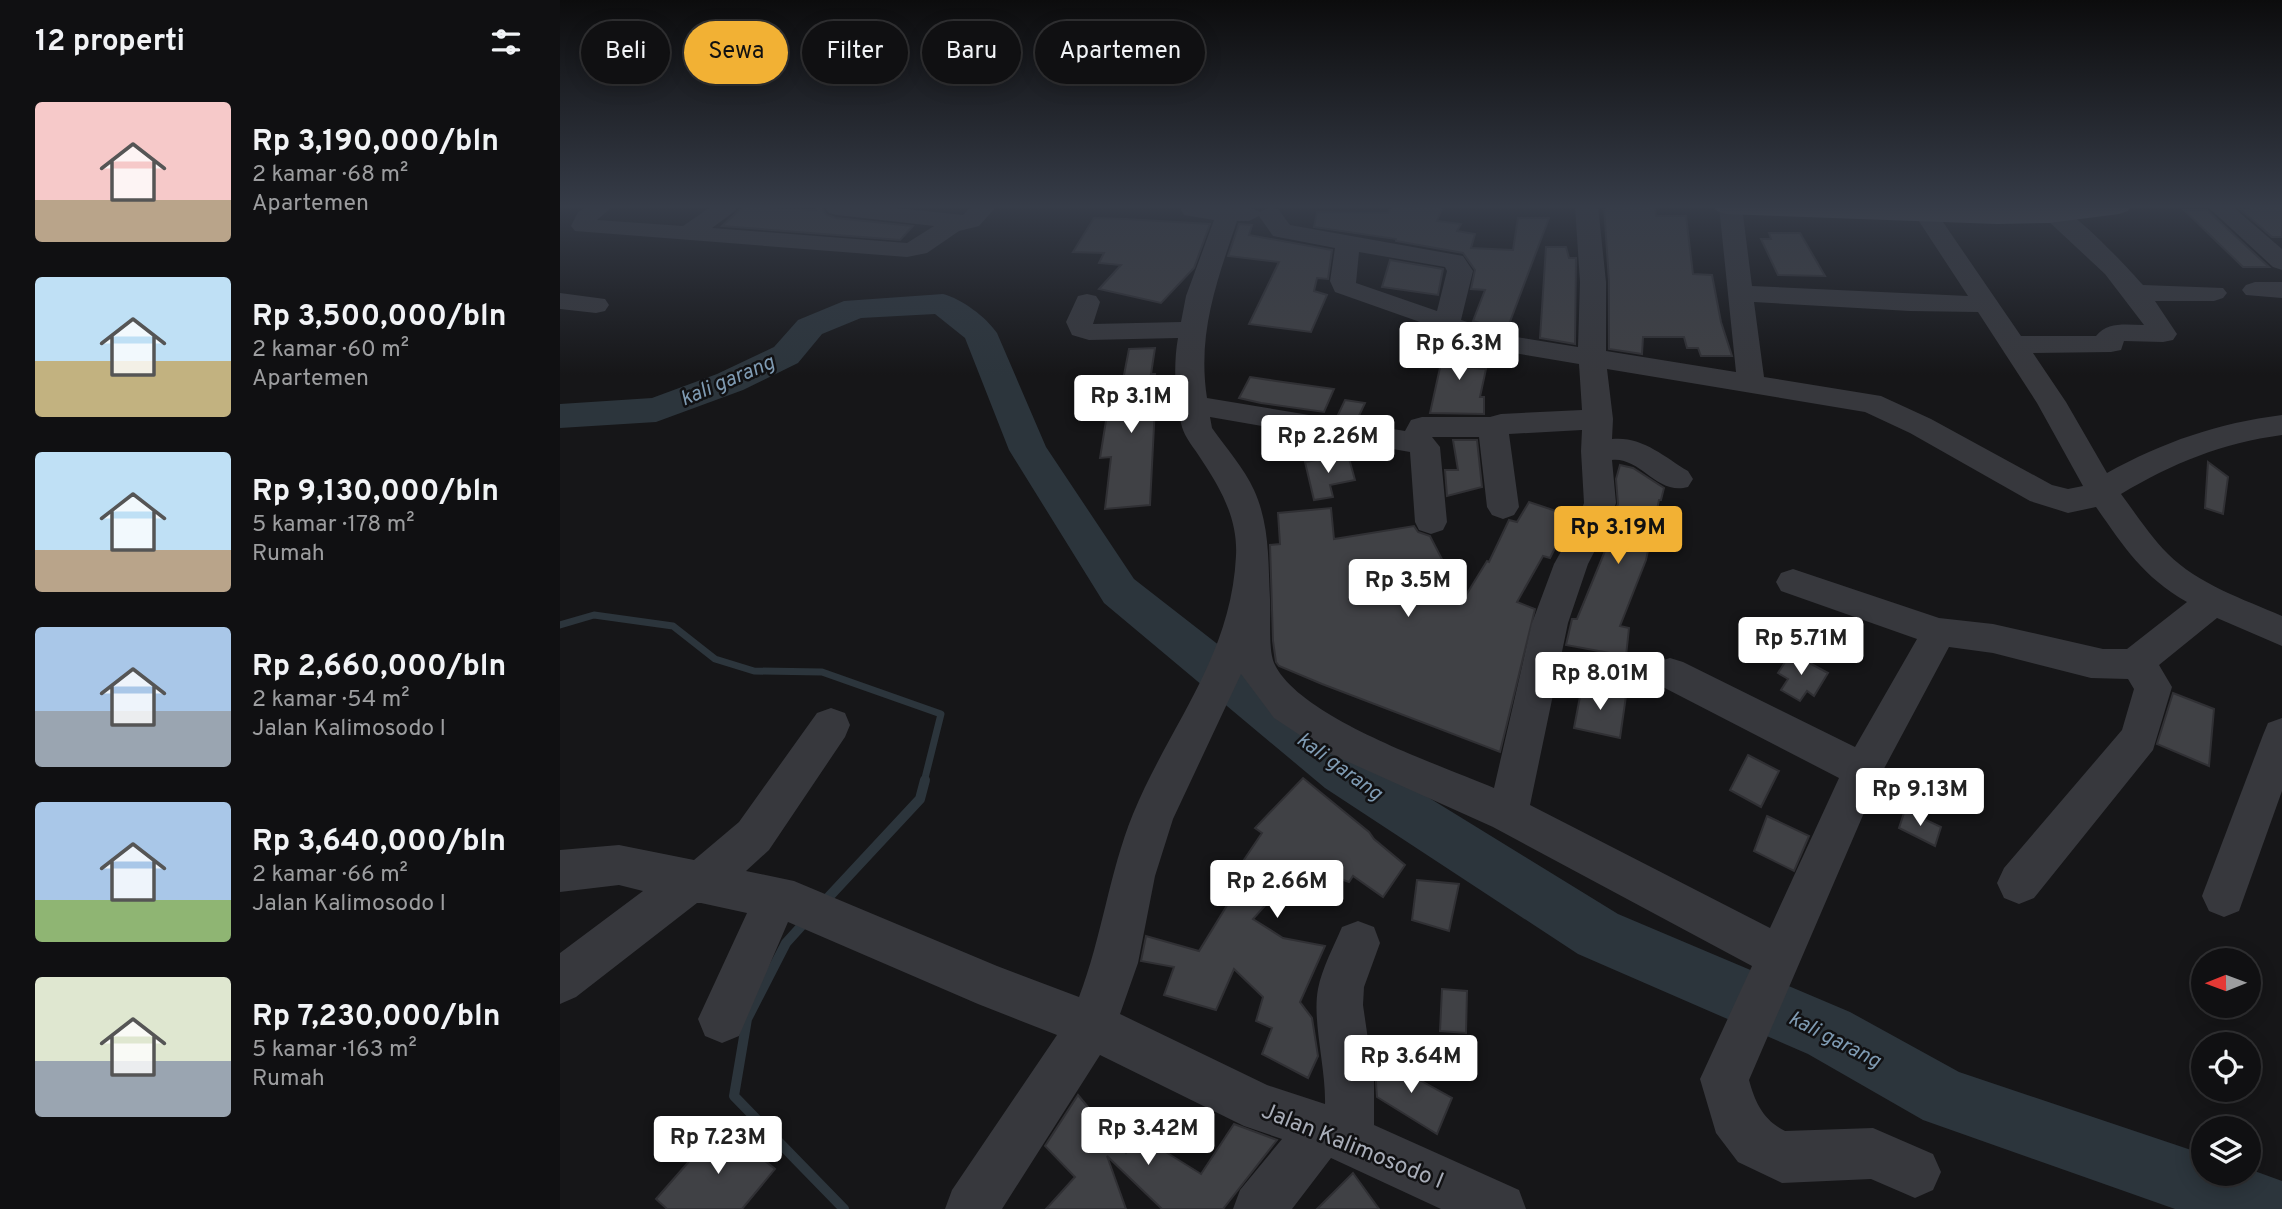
<!DOCTYPE html>
<html lang="id">
<meta charset="utf-8">
<style>
body{margin:0;font-family:Overpass,sans-serif;background:#19191b;color:#f1f3f6;height:100vh;display:flex;flex-direction:column;font-size:26px;white-space:nowrap}
*{box-sizing:border-box;margin:0}
p{font-size:23px;color:#9c9d9f}
.icon{flex:none;width:38px;height:38px;fill:none;stroke:currentColor;stroke-width:2;stroke-linecap:round;stroke-linejoin:round}
.map{position:relative;flex:1;overflow:hidden}
.sheet{display:flex;flex-direction:column;background:#101012;width:560px}
.sheet>*{flex:none}
.hud{position:absolute;left:21px;top:21px;width:665px;height:63px;display:flex;gap:14px}
.needle{width:46px;rotate:269deg}
.fabs{position:absolute;left:1631px;top:948px;display:grid;gap:14px}
.fabs a{display:grid;place-items:center;width:70px;height:70px;border-radius:50%;background:#101012;box-shadow:0 4px 18px #0003,0 0 0 2px #303032;font-size:35px}
.price{position:absolute;translate:-50% -60px;padding:0 16px;border-radius:7px;background:#fff;color:#222;font-size:23px;line-height:46px;filter:drop-shadow(0 2px 4px #0008)}
.price::after{content:'';position:absolute;left:50%;top:42px;width:21px;height:16px;margin-left:-10px;background:inherit;clip-path:polygon(0 0,100% 0,50% 100%)}
.price.current{background:#f2b134;color:#111}
ul{padding:0;list-style:none}
li{display:flex;align-items:center;gap:21px;height:175px;padding:0 35px}
li span{display:grid;place-items:center;flex:none;width:196px;height:140px;border-radius:7px;color:#555}
li>.icon{margin-inline-start:auto}
span .icon{width:84px;height:84px;fill:#fffc;stroke-width:1}
li b{font-size:30px}
h2{display:flex;justify-content:space-between;align-items:center;height:84px;padding:0 35px;font-size:30px}
.chip{padding:0 24px;border-radius:32px;background:#101012;box-shadow:0 4px 18px #0003,0 0 0 2px #303032;font-size:24px;line-height:63px}
.chip.current{background:#f2b134;color:#111}
main{display:flex;flex:1;min-height:0}
.map>svg:first-child{display:block}
.lines{fill:none;stroke-linecap:round;stroke-linejoin:round}
.stream-far1{stroke:#2c353c;stroke-width:7}
.stream{stroke:#2c353c;stroke-width:10}
.river{fill:#2c353c;fill-rule:evenodd}
.building{fill:#404145;stroke:#303034;stroke-width:2}
.minor{fill:#37383d;fill-rule:evenodd}
.major{fill:#53555c;fill-rule:evenodd}
.labels{text-anchor:middle;stroke-width:5;stroke-linejoin:round;paint-order:stroke}
.water-label{font-size:21px;font-style:italic;fill:#7f9bb3;stroke:#111113}
.near-street-label{font-size:23px;fill:#a8adb8;stroke:#111113}
</style>
<main>
<section class="sheet">
<h2>12 properti<svg class="icon" aria-label="filters" viewBox="0 0 24 24"><path d="M4 7h16M4 17h16"/><circle cx="9" cy="7" r="2"/><circle cx="15" cy="17" r="2"/></svg></h2>
<ul>
<li><span style="background:linear-gradient(#f6c9c9 70%,#b9a48a 0)"><svg class="icon" aria-label="home" viewBox="0 0 24 24"><path d="M3 11l9-7 9 7M6 9v11h12V9"/></svg></span><div><b>Rp 3,190,000/bln</b><p>2 kamar · 68 m²</p><p>Apartemen</p></div></li>
<li><span style="background:linear-gradient(#bfe0f5 60%,#c2b280 0)"><svg class="icon" aria-label="home" viewBox="0 0 24 24"><path d="M3 11l9-7 9 7M6 9v11h12V9"/></svg></span><div><b>Rp 3,500,000/bln</b><p>2 kamar · 60 m²</p><p>Apartemen</p></div></li>
<li><span style="background:linear-gradient(#bfe0f5 70%,#b9a48a 0)"><svg class="icon" aria-label="home" viewBox="0 0 24 24"><path d="M3 11l9-7 9 7M6 9v11h12V9"/></svg></span><div><b>Rp 9,130,000/bln</b><p>5 kamar · 178 m²</p><p>Rumah</p></div></li>
<li><span style="background:linear-gradient(#a9c7e8 60%,#9aa5b1 0)"><svg class="icon" aria-label="home" viewBox="0 0 24 24"><path d="M3 11l9-7 9 7M6 9v11h12V9"/></svg></span><div><b>Rp 2,660,000/bln</b><p>2 kamar · 54 m²</p><p>Jalan Kalimosodo I</p></div></li>
<li><span style="background:linear-gradient(#a9c7e8 70%,#8fb573 0)"><svg class="icon" aria-label="home" viewBox="0 0 24 24"><path d="M3 11l9-7 9 7M6 9v11h12V9"/></svg></span><div><b>Rp 3,640,000/bln</b><p>2 kamar · 66 m²</p><p>Jalan Kalimosodo I</p></div></li>
<li><span style="background:linear-gradient(#dfe7d0 60%,#9aa5b1 0)"><svg class="icon" aria-label="home" viewBox="0 0 24 24"><path d="M3 11l9-7 9 7M6 9v11h12V9"/></svg></span><div><b>Rp 7,230,000/bln</b><p>5 kamar · 163 m²</p><p>Rumah</p></div></li>
</ul>
</section>
<div class="map">
<svg width="1722" height="1209" viewBox="0 0 1722 1209">
<rect width="100%" height="100%" fill="#161618"/>
<g class="lines">
<path class="stream-far1" d="M0 625 34 615 113 626 155 659 194 671 262 672 381 714 364 782"/>
<g class="stream">
<path d="M265 901 360 799 365 780"/>
<path d="M245 922 226 943 187 1019 174 1096 284 1209"/>
</g>
<path class="river" d="M383 294C402 299 426 317 437 333L486 447 574 579 801 756 1058 914 1290 1012 1399 1072 1643 1154V1174H1689V1169L1722 1181V1209H1615L1363 1120 1248 1054 1018 954 765 788 544 603 449 450 405 338 375 314 301 318 262 334 238 363 183 390 96 422 0 428V404L92 398 157 374 214 347 238 320 284 301Z"/>
</g>
<g class="building">
<path d="M184 206 256 210V206H264L263 210 267 215 276 218 353 226 340 240 162 226Z"/>
<path d="M832 206H883L877 221 901 224 897 231 915 234 911 248 953 250 958 218H989L948 327 940 325 937 328 913 321 925 290 911 289 915 270 903 253 836 241V239L754 227 757 212 828 213Z"/>
<path d="M1044 206H1095L1096 216H1126L1133 274 1152 275 1161 322 1172 356H1141L1138 348H1127L1124 337H1083L1082 354 1049 349V282Z"/>
<path d="M1686 206H1722V237H1712L1680 209H1689Z"/>
<path d="M1624 210H1647L1709 267H1683Z"/>
<path d="M534 218 565 219 650 224 634 268 601 303 539 289 561 265 539 263 544 253 513 252Z"/>
<path d="M679 224 692 225 689 235 772 250 768 279 757 278 754 291 767 295 751 332 689 324 719 262 668 256Z"/>
<path d="M1209 233H1240L1265 276 1218 275 1201 239H1211Z"/>
<path d="M986 247H1006L1009 258H1016L1015 344 980 338Z"/>
<path d="M830 260 883 269 878 295 822 287Z"/>
<path d="M898 338 920 346 900 367 926 369 920 397H924V414L870 413 883 354Z"/>
<path d="M595 348 591 374H595L590 406H595L590 505 545 509 551 457 540 458 549 402 559 401 569 349Z"/>
<path d="M690 377 716 381 774 389 764 412 701 403 679 398Z"/>
<path d="M785 400 805 403 797 420 777 417Z"/>
<path d="M893 440H917L922 487 887 496 885 470H898Z"/>
<path d="M788 455 795 480 770 485 773 497 754 500 745 462Z"/>
<path d="M1648 462 1668 477 1663 514 1645 508Z"/>
<path d="M1060 465 1073 468 1104 488 1101 500H1099L1086 560 1060 626 1069 628 1066 656 1006 645 1012 619H1017L1045 551 1039 549 1058 504 1056 479Z"/>
<path d="M969 502 1011 516 990 558 983 556 957 602 975 609 940 752 762 684 719 666 716 662 713 641 710 545 720 544 718 513 771 508 774 539 854 526 858 532 870 536 903 600 927 561 929 562 949 520 957 522Z"/>
<path d="M1231 653 1268 673 1254 696 1247 691 1240 701 1221 690 1228 679 1218 673Z"/>
<path d="M1022 686 1066 696 1060 738 1014 728Z"/>
<path d="M1613 693 1654 709 1649 766 1597 744Z"/>
<path d="M1188 755 1219 771 1201 807 1170 790Z"/>
<path d="M743 778 809 832 814 839 845 865 823 897 793 876 789 882 758 871 756 874 742 864 693 919 723 938 765 946 740 1002 752 1018 758 1056 748 1078 702 1054 712 1028 696 1021 703 997 674 969 656 1010 604 995 614 967 581 961 586 936 639 951 674 894 665 888 702 833 695 828Z"/>
<path d="M1345 810 1381 827 1375 846 1339 828Z"/>
<path d="M1207 816 1249 836 1234 871 1194 851Z"/>
<path d="M857 880 899 884 889 931 852 920Z"/>
<path d="M882 989 907 991 906 1033 880 1031Z"/>
<path d="M822 1054 839 1065 838 1068 892 1098 877 1134 817 1097 815 1068Z"/>
<path d="M518 1095 566 1153 580 1136 641 1174 674 1124 717 1140 663 1209H602L547 1156 566 1209H486L515 1177 485 1146Z"/>
<path d="M161 1125 215 1169 182 1209H107L96 1199Z"/>
<path d="M793 1173 819 1209H757Z"/>
</g>
<g class="lines">
<g class="minor">
<path d="M27 206H53L37 220 123 226 152 206H178L175 211 152 228 347 243 374 226 277 215 269 213 265 208 267 206H318L403 215 412 206H437L419 226 399 231 367 253 347 257 15 231 11 226 18 212Z"/>
<path d="M619 206 689 207 700 212 710 207 718 209 730 225 903 256 913 271 901 320 956 337 1018 347 1020 282 1015 206H1038L1046 282V351L1176 372 1159 206 1182 207 1192 286 1408 296 1349 206H1372L1461 336H1536C1548 321 1567 325 1584 325L1545 274 1486 219 1482 214 1486 209C1491 208 1496 206 1502 209 1522 219 1567 267 1583 285L1663 288 1667 293 1663 298 1654 301H1595L1617 334 1613 340 1603 342 1564 341 1561 350 1551 352 1473 353 1506 402 1547 473C1603 442 1658 423 1722 415V435C1662 443 1613 463 1561 494 1576 514 1590 536 1608 554 1638 584 1683 599 1722 616V646L1657 618 1599 665 1612 687 1593 750 1474 898 1459 904 1444 898 1437 883 1444 868 1562 730 1574 689 1568 679 1531 678 1433 653 1389 647 1319 778 1189 1080C1195 1102 1203 1120 1225 1131L1313 1128 1373 1154 1381 1172 1373 1190 1355 1198 1311 1179 1222 1183 1178 1162 1156 1133 1140 1079 1192 966 933 827 764 751 714 718 681 674 613 819 595 876 578 963 560 1014 707 1085 765 1104C766 1068 752 1021 758 989 762 968 774 946 782 927L798 921 814 927 820 943 804 987 803 1005 814 1081V1125L959 1190 966 1209H881L771 1158 732 1209H673L680 1190 722 1139 684 1126 540 1055 442 1209H385L392 1190 497 1035 418 1004 228 922 179 1036 162 1043 145 1036 138 1019 187 913 141 903H137L16 997 0 1004V953L83 891 59 885 0 892V850L59 845 134 860 179 822 257 713 271 708 285 713 290 725 285 737 209 850 186 871 234 881 437 966 519 997C542 937 549 873 573 814 609 726 671 658 676 556 678 519 661 489 641 459 635 449 625 438 622 427 615 401 613 365 618 338L529 340 512 335 506 322 518 296 527 294 536 296 540 302 533 324 621 322 626 296 654 220 624 215ZM699 216 713 236 775 248 770 281 775 292 942 351 1019 364 1022 410 941 414 930 417H862L851 420 845 431 647 398C637 333 657 281 677 221H689ZM799 252 885 267 887 271 877 311 796 283ZM1194 302 1350 311 1418 312 1477 403 1523 486 1508 489 1492 485 1371 419 1321 396 1204 377ZM1047 369 1305 412 1350 433 1470 501 1508 513 1536 507C1565 548 1582 576 1627 602L1567 649H1543L1433 624 1379 618 1233 569 1221 573 1216 582 1221 591 1357 639 1295 747 1123 662 1110 658 1097 662 1092 673 1097 684 1279 778 1210 928 970 805 1008 623 1028 564 1050 521 1056 503 1052 460C1081 457 1097 496 1128 487L1133 479 1128 471C1103 456 1082 436 1052 439L1053 419ZM650 417 850 452 855 522 859 530 871 534 883 530 887 522 880 447 872 437H919L927 507 932 515 943 519 954 515 959 507 949 434 1022 430 1021 451 1024 503 1018 521 994 564 972 623 934 788C878 764 739 718 714 663 708 648 711 616 710 599 708 562 710 525 694 490 684 468 666 448 652 428Z"/>
<path d="M1647 206H1672L1722 249V270L1713 267Z"/>
<path d="M1695 282H1722V298L1686 295 1682 290 1686 285Z"/>
<path d="M0 293 45 299 49 305 45 311 36 313 0 309Z"/>
<path d="M1722 718V791L1679 911 1664 917 1649 911 1642 896 1703 735 1708 723Z"/>
</g>
<path class="major" d="M1153 206 1437 208 1572 206 1568 211 1559 214 1489 223 1437 224 1166 214 1157 211Z"/>
</g>
<linearGradient id="sky" x2="0" y2="1"><stop stop-color="#0c0c0d"/><stop offset="0.55" stop-color="#363c48"/><stop offset="1" stop-color="#363c48" stop-opacity="0"/></linearGradient>
<rect width="1722" height="375" fill="url(#sky)"/>
<g class="labels">
<g class="water-label">
<text transform="translate(167 380) rotate(-23)" y="7">kali garang</text>
<text transform="translate(780 766) rotate(36)" y="7">kali garang</text>
<text transform="translate(1275 1039) rotate(27)" y="7">kali garang</text>
</g>
<g class="near-street-label">
<text transform="translate(793 1145) rotate(22)" y="8">Jalan Kalimosodo I</text>
</g>
</g>
</svg>
<div class="fabs">
<a><svg class="needle" viewBox="-14 -14 28 28"><path d="M0-13l5 13h-10z" fill="#e53935"/><path d="M0 13l5-13h-10z" fill="#9c9d9f"/></svg></a>
<a><svg class="icon" aria-label="locate" viewBox="0 0 24 24"><circle cx="12" cy="12" r="6"/><path d="M12 2v4M12 18v4M2 12h4M18 12h4"/></svg></a>
<a><svg class="icon" aria-label="layers" viewBox="0 0 24 24"><path d="M12 4l9 5-9 5-9-5zM3 14l9 5 9-5"/></svg></a>
</div>
<b class="price" style="left:899px;top:382px">Rp 6.3M</b>
<b class="price" style="left:571px;top:435px">Rp 3.1M</b>
<b class="price" style="left:768px;top:475px">Rp 2.26M</b>
<b class="price current" style="left:1058px;top:566px">Rp 3.19M</b>
<b class="price" style="left:848px;top:619px">Rp 3.5M</b>
<b class="price" style="left:1241px;top:677px">Rp 5.71M</b>
<b class="price" style="left:1040px;top:712px">Rp 8.01M</b>
<b class="price" style="left:1360px;top:828px">Rp 9.13M</b>
<b class="price" style="left:717px;top:920px">Rp 2.66M</b>
<b class="price" style="left:851px;top:1095px">Rp 3.64M</b>
<b class="price" style="left:588px;top:1167px">Rp 3.42M</b>
<b class="price" style="left:158px;top:1176px">Rp 7.23M</b>
<div class="hud">
<a class="chip">Beli</a>
<a class="chip current">Sewa</a>
<a class="chip">Filter</a>
<a class="chip">Baru</a>
<a class="chip">Apartemen</a>
</div>
</div>
</main>
